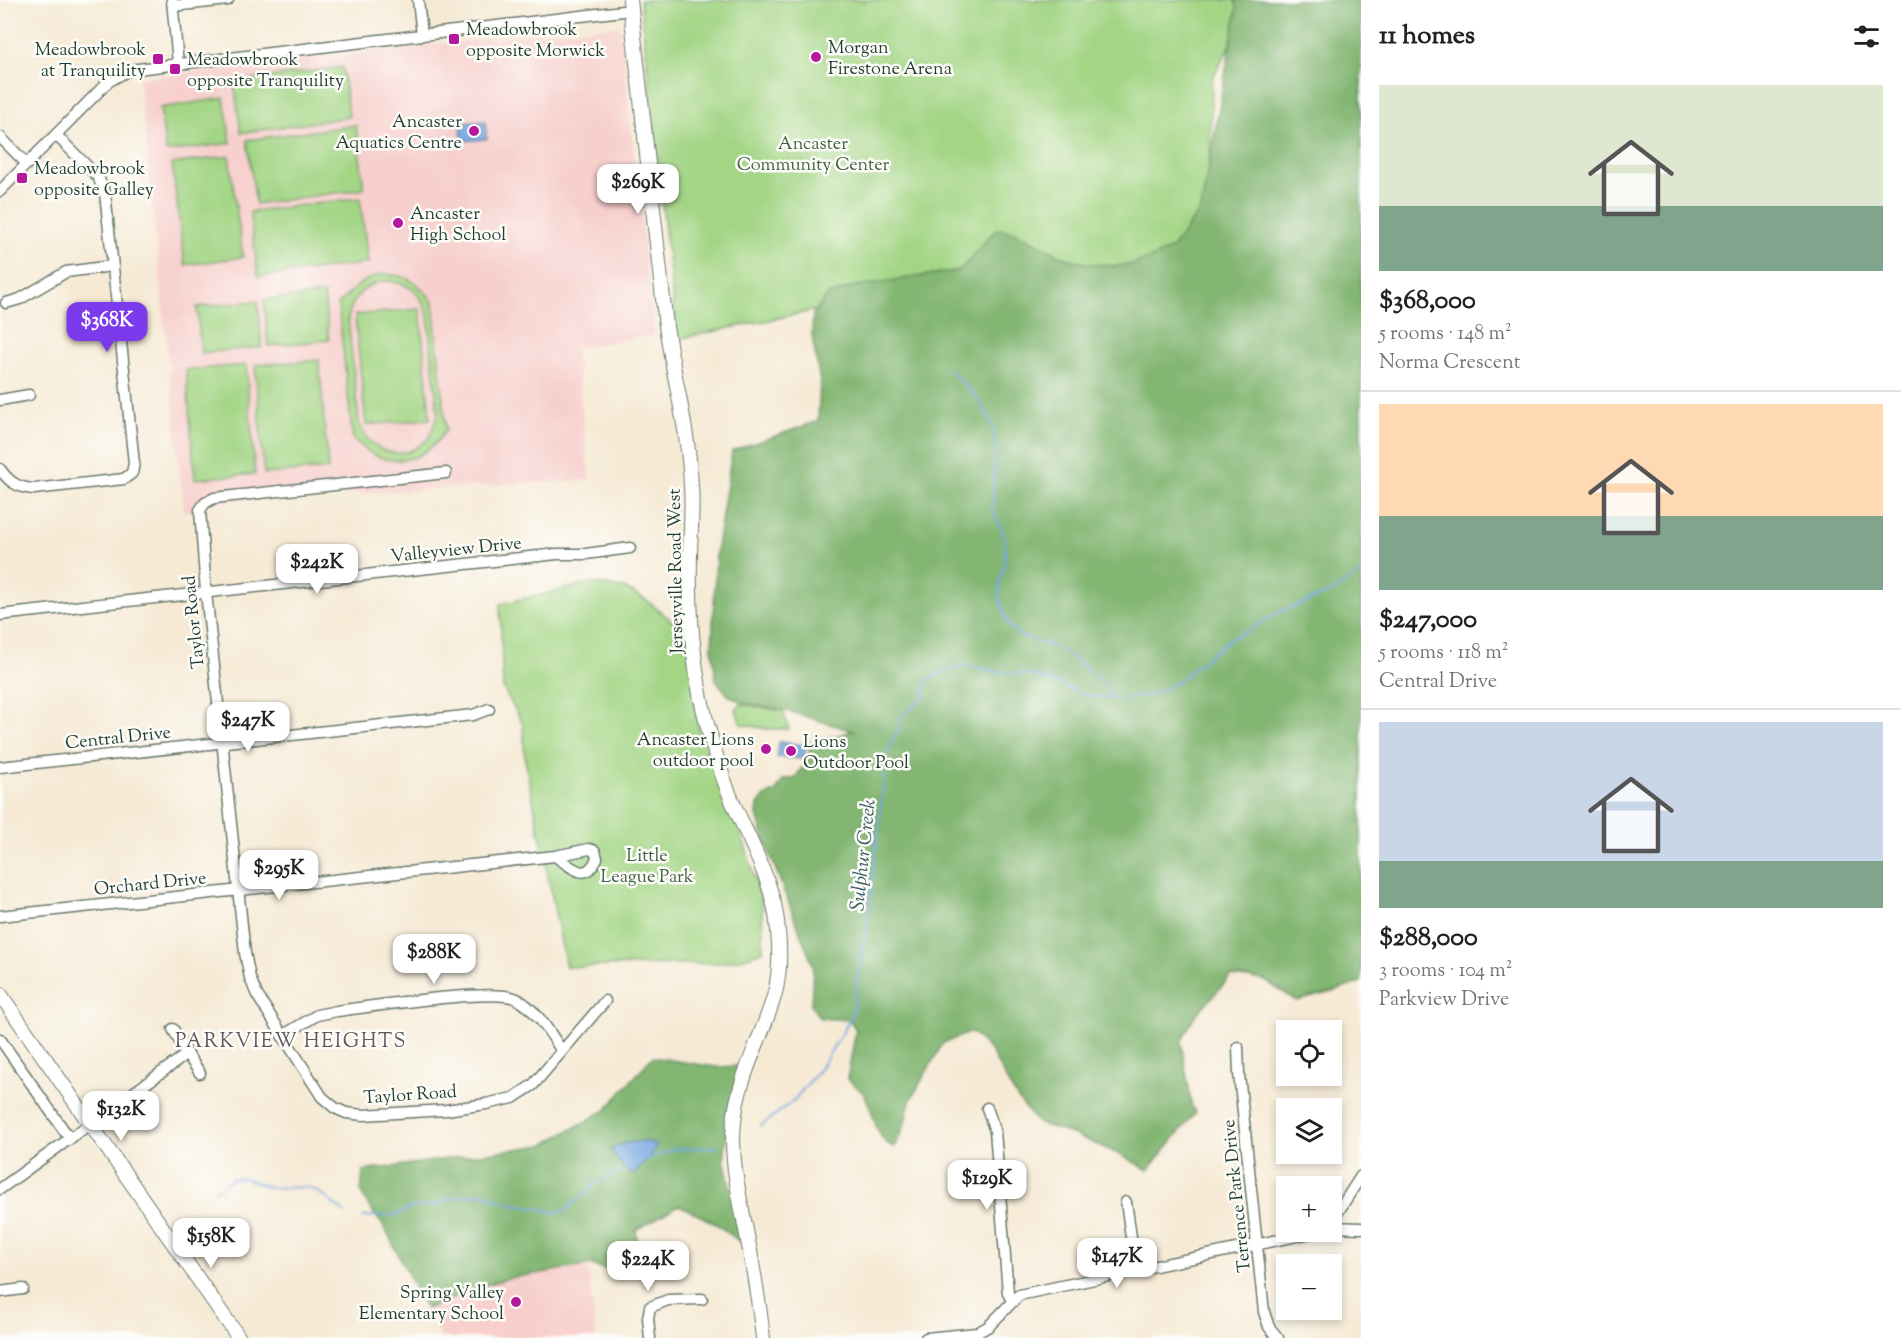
<!DOCTYPE html>
<meta charset="utf-8">
<style>
body{margin:0;font-family:"Sorts Mill Goudy",serif;background:#f6f6f6;color:#202124;height:100vh;display:flex;flex-direction:column;font-size:22px;white-space:nowrap}
*{box-sizing:border-box;margin:0}
p{font-size:20px;color:#757577}
.icon{flex:none;width:33px;height:33px;fill:none;stroke:currentColor;stroke-width:2;stroke-linecap:round;stroke-linejoin:round}
.map{position:relative;flex:1;overflow:hidden}
.side{display:flex;flex-direction:column;background:#fff;width:540px}
.side>*{flex:none}
.tools{position:absolute;left:1276px;top:1020px;display:grid;gap:12px}
.tools a{display:grid;place-items:center;width:66px;height:66px;border-radius:0px;background:#fff;box-shadow:0 3px 9px #0003;font-size:30px}
.price{position:absolute;translate:-50% -51px;padding:0 14px;border-radius:12px;background:#fff;color:#222;font-size:20px;line-height:39px;filter:drop-shadow(0 2px 3px #0008)}
.price::after{content:'';position:absolute;left:50%;top:36px;width:18px;height:14px;margin-left:-9px;background:inherit;clip-path:polygon(0 0,100% 0,50% 100%)}
.price.active{background:#7c3aed;color:#fff}
ul{padding:0;list-style:none}
li{display:grid;align-content:center;gap:12px;height:318px;padding:0 18px}
li+li{border-top:2px solid #e0e0e0}
li span{display:grid;place-items:center;height:186px;border-radius:0px;color:#555}
li>.icon{margin-inline-start:auto}
span .icon{width:108px;height:108px;fill:#fffc;stroke-width:1}
li b{font-size:26px}
h2{display:flex;justify-content:space-between;align-items:center;height:72px;padding:0 18px;font-size:26px}
main{display:flex;flex:1;min-height:0}
.map>svg:first-child{display:block}
.built{fill:#f7d0cd}
.green{fill:#a3d585;stroke:#61895c;stroke-width:1.5;fill-rule:evenodd}
.forest{fill:#82b672;stroke:#507a53;stroke-width:1.5;fill-rule:evenodd}
.water{fill:#77a7e1;stroke:#4b728a;stroke-width:1.5}
.lines{fill:none;stroke-linecap:round;stroke-linejoin:round}
.stream{stroke:#77a7e1;stroke-width:2}
.minor-casing{stroke:#6a7a6c;stroke-width:13}
.major-casing{stroke:#6a7a6c;stroke-width:16}
.minor{stroke:#fff;stroke-width:10}
.major{stroke:#fff;stroke-width:14}
.poi-dot{fill:#b5179e;stroke:#fdfcf7;stroke-width:2}
.labels{text-anchor:middle;stroke-width:5;stroke-linejoin:round;paint-order:stroke}
.poi-label{font-size:18px;fill:#1f3d34;stroke:#fdfcf7;text-anchor:start}
.park-label{font-size:18px;fill:#406348;stroke:#fdfcf7}
.street-label{font-size:18px;fill:#1f3d34;stroke:#fdfcf7}
.water-label{font-size:20px;font-style:italic;fill:#395d68;stroke:#fdfcf7}
.neighbourhood-label{font-size:20px;letter-spacing:1.5px;fill:#5f5962;stroke:#fdfcf7}
</style>
<main>
<div class="map">
<svg width="1361" height="1338" viewBox="0 0 1361 1338">
<rect width="100%" height="100%" fill="#fdfcf7"/>
<filter id="ink" filterUnits="userSpaceOnUse"><feTurbulence type="fractalNoise" baseFrequency=".0167" numOctaves="2"/><feDisplacementMap in="SourceGraphic" scale="12" xChannelSelector="R" yChannelSelector="G"/><feConvolveMatrix kernelMatrix="1 2 1 2 8 2 1 2 1" color-interpolation-filters="sRGB"/></filter>
<filter id="wash" filterUnits="userSpaceOnUse"><feTurbulence type="fractalNoise" baseFrequency=".008" numOctaves="4" result="noise"/><feDisplacementMap in="SourceGraphic" scale="24" xChannelSelector="R" yChannelSelector="G"/><feGaussianBlur stdDeviation="1.35" result="paint"/><feColorMatrix in="noise" values="0 0 0 0 0 0 0 0 0 0 0 0 0 0 0 0 0 1.4 0 .05"/><feComposite in="paint" operator="in"/></filter>
<g filter="url(#wash)">
<rect width="100%" height="100%" fill="#f6ead5"/>
<g class="built">
<path d="M620 26 654 335 576 348 589 480 203 502 194 510 184 512 139 78 421 45Z"/>
<path d="M588 1265 596 1338H441L426 1309 455 1296 493 1282Z"/>
</g>
<g class="green">
<path d="M640 0H1239L1245 18 1212 79 1207 262 956 281 677 339Z"/>
<path d="M342 67 349 117 241 133 234 82Z"/>
<path d="M224 98 231 143 166 152 160 108Z"/>
<path d="M356 125 364 189 256 204 247 140Z"/>
<path d="M229 156 243 257 185 265 172 164Z"/>
<path d="M360 198 368 263 258 277 250 212Z"/>
<path d="M383 274C407 275 419 282 433 302L446 430C428 456 403 469 372 454 365 450 360 443 353 440L338 305C353 289 360 280 383 274ZM383 281C408 281 421 292 428 316L438 414 429 438 416 448 407 452 394 453 384 451 368 440 359 424 348 318C353 297 363 286 383 281Z"/>
<path d="M324 294 329 340 268 346 264 300Z"/>
<path d="M258 301 262 347 201 353 197 307Z"/>
<path d="M420 309 430 419 366 425 355 315Z"/>
<path d="M319 360 328 469 264 474 255 365Z"/>
<path d="M246 365 255 474 195 479 186 370Z"/>
<path d="M591 583 624 588 646 600 688 634 699 731 741 833 762 901 763 951 741 959 719 963 566 967 525 760 523 724 503 688 500 604Z"/>
<path d="M741 704 783 711 789 729H767L741 724 736 710Z"/>
</g>
<g class="forest">
<path d="M1235 0H1361V982L1333 992 1297 1001 1264 980 1231 976 1194 1017 1181 1042 1192 1107 1196 1112 1148 1170 1123 1156 1075 1135 1037 1123 1013 1092 990 1050 972 1032 943 1043 910 1101 904 1126 896 1144 893 1147C873 1137 876 1114 865 1096 862 1090 853 1084 847 1079L856 1030 850 1020 820 1018 811 1006 813 966 764 839 757 815 758 805 764 797 776 791 784 779H794L808 760 810 743 853 731 791 712 744 703 728 695 716 680 712 648 716 554 732 451 818 421 820 382 812 335 813 314 828 295 856 286 960 270 996 229 1015 232 1063 257 1088 264 1117 266 1133 264 1152 258 1172 248 1201 209 1237 8Z"/>
<path d="M652 1057 716 1067 739 1066 742 1071 729 1115 724 1160 738 1220 740 1242 716 1224 679 1205 636 1230 640 1260 609 1271 592 1265 509 1278 476 1288 426 1309 383 1225 372 1211 361 1193 363 1171 543 1145 606 1110ZM625 1143 656 1148 646 1159 611 1150Z"/>
</g>
<g class="water">
<path d="M485 121 487 139 462 141 461 123Z"/>
<path d="M779 742 806 745 804 759 777 757Z"/>
<path d="M645 1141 657 1144 656 1148 633 1175 625 1169 610 1150 625 1143Z"/>
</g>
<g class="lines">
<g class="stream">
<path d="M948 369 972 392 983 407 993 427 996 452 992 508 1005 538V562L1000 580 999 596 1007 623 1020 636 1054 647 1072 657 1104 684 1112 697"/>
<path d="M761 1126 795 1099 819 1070 844 1030 853 1013 861 952 867 929 887 752 900 727 901 717 925 696 923 694 928 679 962 665 1000 672 1032 675 1059 684 1089 696 1118 699 1144 696 1162 690 1178 681 1227 641 1251 629 1277 613 1332 592 1361 573"/>
<path d="M646 1159 676 1149 718 1147"/>
<path d="M214 1191 232 1179 244 1178 270 1188 308 1187 320 1193 345 1213"/>
<path d="M363 1217 396 1215 413 1207 437 1205 448 1199 482 1193 504 1202 555 1212 565 1211 596 1183 625 1169"/>
</g>
</g>
</g>
<g filter="url(#ink)">
<g class="lines">
<defs>
<g id="minor">
<path d="M172 0 178 63"/>
<path d="M418 0 422 35"/>
<path d="M173 6 228 0"/>
<path d="M0 137 27 164"/>
<path d="M0 191 109 81 129 70 631 10"/>
<path d="M6 303 20 299 66 272 112 266"/>
<path d="M0 400 29 395"/>
<path d="M0 469C9 482 18 488 34 489L124 479 132 473 134 463 105 193 98 177 56 135"/>
<path d="M446 473 214 498 205 503 200 510 206 592 245 953 250 978 257 995 322 1097 335 1108 346 1113 363 1115 446 1110 486 1104 513 1098 533 1085 605 1001"/>
<path d="M0 615 557 554H586L630 548"/>
<path d="M0 767 473 715 489 709"/>
<path d="M0 916 555 856 589 849 595 851 597 858C586 884 572 867 555 856"/>
<path d="M282 1036 317 1015 337 1011C368 1007 496 987 517 999 537 1010 550 1033 562 1051"/>
<path d="M0 1039 70 1139"/>
<path d="M1238 1047 1239 1074 1264 1312 1269 1327 1278 1338"/>
<path d="M187 1054 200 1073"/>
<path d="M987 1108 995 1131 1008 1293 1012 1301"/>
<path d="M0 1189 187 1054 173 1029"/>
<path d="M1126 1202 1136 1271"/>
<path d="M1332 1227 1334 1218 1361 1176"/>
<path d="M1332 1227 1361 1228"/>
<path d="M0 1292 23 1289"/>
<path d="M650 1338 648 1318 650 1307 668 1300 702 1299"/>
<path d="M926 1338 977 1333 989 1326 1019 1295 1316 1232"/>
</g>
<g id="major">
<path d="M630 0 666 326C674 379 689 432 691 486 693 510 690 534 690 559 689 605 692 654 701 699 709 734 719 770 733 803 751 844 775 885 778 931 780 951 780 973 775 993 763 1037 738 1076 734 1122 730 1159 739 1194 746 1230 753 1266 759 1302 763 1338"/>
<path d="M0 994 239 1338"/>
</g>
</defs>
<use href="#minor" class="minor-casing"/>
<use href="#major" class="major-casing"/>
<use href="#minor" class="minor"/>
<use href="#major" class="major"/>
</g>
</g>
<g class="poi-dot">
<rect x="448" y="33" width="12" height="12" rx="3"/>
<circle cx="816" cy="57" r="6"/>
<rect x="152" y="53" width="12" height="12" rx="3"/>
<rect x="169" y="63" width="12" height="12" rx="3"/>
<circle cx="474" cy="131" r="6"/>
<rect x="16" y="172" width="12" height="12" rx="3"/>
<circle cx="398" cy="223" r="6"/>
<circle cx="766" cy="749" r="6"/>
<circle cx="791" cy="751" r="6"/>
<circle cx="516" cy="1302" r="6"/>
</g>
<g class="labels">
<g class="poi-label">
<text x="466" y="35">Meadowbrook<tspan x="466" dy="21">opposite Morwick</tspan></text>
<text x="828" y="53">Morgan<tspan x="828" dy="21">Firestone Arena</tspan></text>
<text x="146" y="55" text-anchor="end">Meadowbrook<tspan x="146" dy="21">at Tranquility</tspan></text>
<text x="187" y="65">Meadowbrook<tspan x="187" dy="21">opposite Tranquility</tspan></text>
<text x="462" y="127" text-anchor="end">Ancaster<tspan x="462" dy="21">Aquatics Centre</tspan></text>
<text x="34" y="174">Meadowbrook<tspan x="34" dy="21">opposite Galley</tspan></text>
<text x="410" y="219">Ancaster<tspan x="410" dy="21">High School</tspan></text>
<text x="754" y="745" text-anchor="end">Ancaster Lions<tspan x="754" dy="21">outdoor pool</tspan></text>
<text x="803" y="747">Lions<tspan x="803" dy="21">Outdoor Pool</tspan></text>
<text x="504" y="1298" text-anchor="end">Spring Valley<tspan x="504" dy="21">Elementary School</tspan></text>
</g>
<g class="park-label">
<text x="813" y="149">Ancaster<tspan x="813" dy="21">Community Center</tspan></text>
<text x="647" y="861">Little<tspan x="647" dy="21">League Park</tspan></text>
</g>
<g class="street-label">
<text transform="translate(456 549) rotate(-6)" y="6">Valleyview Drive</text>
<text transform="translate(675 571) rotate(-91)" y="6">Jerseyville Road West</text>
<text transform="translate(193 622) rotate(-96)" y="6">Taylor Road</text>
<text transform="translate(118 737) rotate(-6)" y="6">Central Drive</text>
<text transform="translate(150 883) rotate(-6)" y="6">Orchard Drive</text>
<text transform="translate(410 1094) rotate(-4)" y="6">Taylor Road</text>
<text transform="translate(1236 1196) rotate(-96)" y="6">Terrence Park Drive</text>
</g>
<g class="water-label">
<text transform="translate(862 855) rotate(-84)" y="7">Sulphur Creek</text>
</g>
<g class="neighbourhood-label">
<text x="291" y="1047">PARKVIEW HEIGHTS</text>
</g>
</g>
</svg>
<div class="tools">
<a><svg class="icon" aria-label="locate" viewBox="0 0 24 24"><circle cx="12" cy="12" r="6"/><path d="M12 2v4M12 18v4M2 12h4M18 12h4"/></svg></a>
<a><svg class="icon" aria-label="layers" viewBox="0 0 24 24"><path d="M12 4l9 5-9 5-9-5zM3 14l9 5 9-5"/></svg></a>
<a>+</a>
<a>−</a>
</div>
<b class="price" style="left:638px;top:215px">$269K</b>
<b class="price active" style="left:107px;top:353px">$368K</b>
<b class="price" style="left:317px;top:595px">$242K</b>
<b class="price" style="left:248px;top:753px">$247K</b>
<b class="price" style="left:279px;top:901px">$295K</b>
<b class="price" style="left:434px;top:985px">$288K</b>
<b class="price" style="left:121px;top:1142px">$132K</b>
<b class="price" style="left:987px;top:1211px">$129K</b>
<b class="price" style="left:211px;top:1269px">$158K</b>
<b class="price" style="left:1117px;top:1289px">$147K</b>
<b class="price" style="left:648px;top:1292px">$224K</b>
</div>
<section class="side">
<h2>11 homes<svg class="icon" aria-label="filters" viewBox="0 0 24 24"><path d="M4 7h16M4 17h16"/><circle cx="9" cy="7" r="2"/><circle cx="15" cy="17" r="2"/></svg></h2>
<ul>
<li><span style="background:linear-gradient(#dfe7d0 65%,#7fa58c 0)"><svg class="icon" aria-label="home" viewBox="0 0 24 24"><path d="M3 11l9-7 9 7M6 9v11h12V9"/></svg></span><div><b>$368,000</b><p>5 rooms · 148 m²</p><p>Norma Crescent</p></div></li>
<li><span style="background:linear-gradient(#ffd9b3 60%,#7fa58c 0)"><svg class="icon" aria-label="home" viewBox="0 0 24 24"><path d="M3 11l9-7 9 7M6 9v11h12V9"/></svg></span><div><b>$247,000</b><p>5 rooms · 118 m²</p><p>Central Drive</p></div></li>
<li><span style="background:linear-gradient(#c9d6e8 75%,#7fa58c 0)"><svg class="icon" aria-label="home" viewBox="0 0 24 24"><path d="M3 11l9-7 9 7M6 9v11h12V9"/></svg></span><div><b>$288,000</b><p>3 rooms · 104 m²</p><p>Parkview Drive</p></div></li>
</ul>
</section>
</main>
